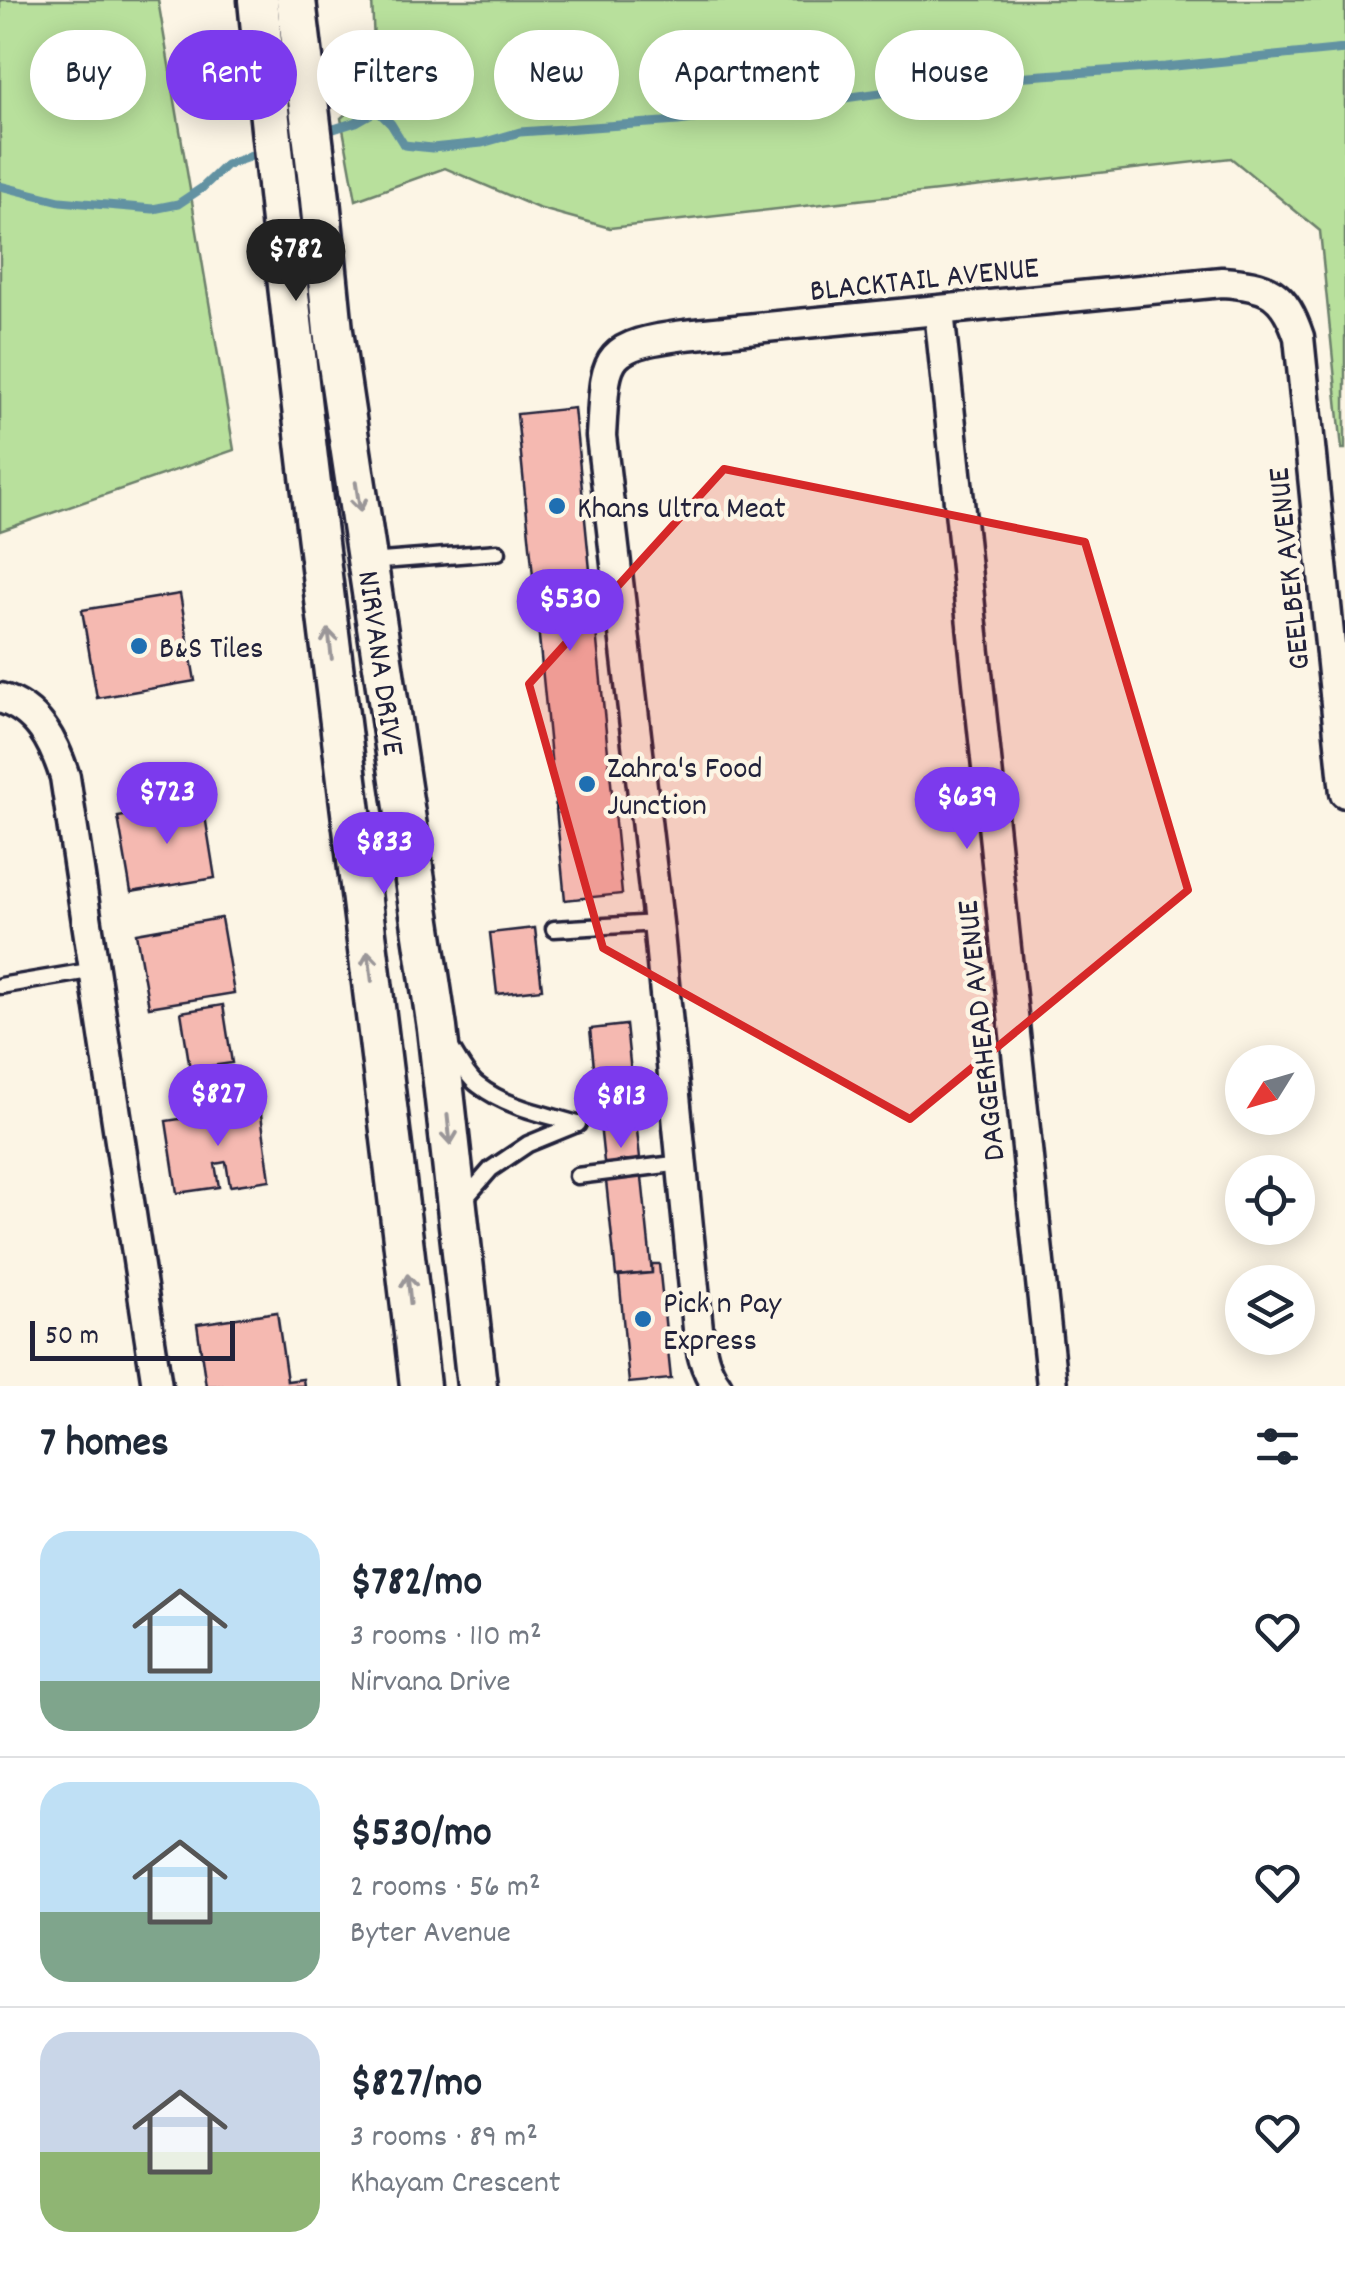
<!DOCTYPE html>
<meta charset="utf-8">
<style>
body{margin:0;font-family:Dekko,sans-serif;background:#f2f2f3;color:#1f2937;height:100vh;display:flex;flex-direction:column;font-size:38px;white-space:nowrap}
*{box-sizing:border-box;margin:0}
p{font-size:32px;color:#747a83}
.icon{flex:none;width:55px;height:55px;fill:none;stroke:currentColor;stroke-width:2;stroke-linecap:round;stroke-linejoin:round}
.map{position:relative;height:1386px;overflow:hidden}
.side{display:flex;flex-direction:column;background:#fff;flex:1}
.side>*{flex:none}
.banner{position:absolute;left:30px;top:30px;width:1285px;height:90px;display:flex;gap:20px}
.needle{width:65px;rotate:233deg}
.fabs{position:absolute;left:1225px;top:1045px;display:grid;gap:20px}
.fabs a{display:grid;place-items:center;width:90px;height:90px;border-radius:50%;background:#fff;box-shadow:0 5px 25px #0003;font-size:50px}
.scale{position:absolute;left:30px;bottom:25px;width:205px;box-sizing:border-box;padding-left:10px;border:5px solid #22223b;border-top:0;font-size:28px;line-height:35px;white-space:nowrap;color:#22223b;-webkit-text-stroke:8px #fcf5e5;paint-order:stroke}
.price{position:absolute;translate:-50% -85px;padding:0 22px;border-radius:35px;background:#7c3aed;color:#fff;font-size:32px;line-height:65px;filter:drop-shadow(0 2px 5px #0008)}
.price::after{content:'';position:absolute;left:50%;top:60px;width:30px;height:22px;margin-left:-15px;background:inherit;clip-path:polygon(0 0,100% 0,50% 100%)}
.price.selected{background:#222;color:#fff}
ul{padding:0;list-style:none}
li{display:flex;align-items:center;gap:30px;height:250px;padding:0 40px}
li+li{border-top:2px solid #e0e1e3}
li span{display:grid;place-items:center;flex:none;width:280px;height:200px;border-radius:30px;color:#555}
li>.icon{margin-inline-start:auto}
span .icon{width:120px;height:120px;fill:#fffc;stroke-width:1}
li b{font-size:42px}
h2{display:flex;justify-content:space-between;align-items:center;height:120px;padding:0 40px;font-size:42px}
.pill{padding:0 35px;border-radius:45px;background:#fff;box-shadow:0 5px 25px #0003;font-size:35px;line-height:90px}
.pill.selected{background:#7c3aed;color:#fff}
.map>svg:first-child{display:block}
.green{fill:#b8e09c;stroke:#6d816c;stroke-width:2.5}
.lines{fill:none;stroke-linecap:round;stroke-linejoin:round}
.stream{stroke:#6292a2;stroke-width:9}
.building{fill:#f5b9b1;stroke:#22223b;stroke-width:2.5}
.lane-casing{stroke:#22223b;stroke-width:21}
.street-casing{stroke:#22223b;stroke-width:35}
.secondary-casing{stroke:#22223b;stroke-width:45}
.lane{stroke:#fcf5e5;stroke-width:14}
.street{stroke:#fcf5e5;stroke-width:28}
.secondary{stroke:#fcf5e5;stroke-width:38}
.oneway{stroke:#9a9698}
.marked{fill:#d62828;fill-opacity:0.2;stroke:#d62828;stroke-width:8;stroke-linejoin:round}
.poi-dot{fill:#1f6fb2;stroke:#fcf5e5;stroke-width:4}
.labels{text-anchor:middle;stroke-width:9;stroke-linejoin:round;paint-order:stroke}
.street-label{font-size:32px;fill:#22223b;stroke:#fcf5e5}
.poi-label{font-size:32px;fill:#22223b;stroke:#fcf5e5;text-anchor:start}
</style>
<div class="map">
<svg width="1345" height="1386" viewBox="0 0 1345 1386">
<rect width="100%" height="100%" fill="#fcf5e5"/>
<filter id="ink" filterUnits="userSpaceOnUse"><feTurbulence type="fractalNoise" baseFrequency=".01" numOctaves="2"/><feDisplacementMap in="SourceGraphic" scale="20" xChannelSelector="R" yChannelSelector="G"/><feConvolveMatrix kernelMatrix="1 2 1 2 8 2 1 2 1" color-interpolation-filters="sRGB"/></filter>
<g filter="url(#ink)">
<g class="green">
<path d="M0 0H158L234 450 0 531Z"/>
<path d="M372 0H1345V449H1342L1320 231 1231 158 610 228 538 208 445 168 356 200 341 118 376 87Z"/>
</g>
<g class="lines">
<g class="stream">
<path d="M321 133 356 122 377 110 391 124 404 145 432 148 482 143 520 132 678 121 982 79 1165 67 1345 49"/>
<path d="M0 186 60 201 153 209 178 204 202 188 226 165 263 152"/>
</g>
</g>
<g class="building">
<path d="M574 408 622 894 565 900 517 414Z"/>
<path d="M180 594 195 681 97 698 82 610Z"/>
<path d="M203 803 215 878 131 892 118 817Z"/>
<path d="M221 918 234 993 149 1007 136 933Z"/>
<path d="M535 928 542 989 497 994 490 933Z"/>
<path d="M223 1005 232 1063 190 1069 181 1012Z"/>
<path d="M626 1025 652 1273 616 1276 590 1029Z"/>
<path d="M260 1107 270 1180 230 1186 226 1162 215 1164 219 1187 177 1193 166 1121Z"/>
<path d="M652 1264H659L671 1379 629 1383 619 1276 652 1273Z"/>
<path d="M277 1312 287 1381 303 1379 304 1386H206L197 1324Z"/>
</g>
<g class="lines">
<defs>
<g id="lane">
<path d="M369 562 498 552"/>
<path d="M554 929 658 923"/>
<path d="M0 986 95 970"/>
<path d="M449 1045C458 1058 466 1076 478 1085 506 1107 544 1114 578 1124"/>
<path d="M577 1176 682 1163"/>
<path d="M464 1200 491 1169 528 1144 577 1124"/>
</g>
<g id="street">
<path d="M939 311 1052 1386"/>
<path d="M0 698C38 709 54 742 65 777L157 1386"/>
<path d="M717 1386C704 1368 701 1350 698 1329L658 923 601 436C606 357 600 346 685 335L1222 282C1268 285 1284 292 1299 337L1345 793"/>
</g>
<g id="secondary">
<path d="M258 0C303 463 368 924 420 1386"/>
<path d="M296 0 320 199 333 331 437 1028 477 1386"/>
</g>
</defs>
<use href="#lane" class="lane-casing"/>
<use href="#street" class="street-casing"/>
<use href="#secondary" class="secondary-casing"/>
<use href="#lane" class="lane"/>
<use href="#street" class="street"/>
<use href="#secondary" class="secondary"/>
</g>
<defs><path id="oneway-shaft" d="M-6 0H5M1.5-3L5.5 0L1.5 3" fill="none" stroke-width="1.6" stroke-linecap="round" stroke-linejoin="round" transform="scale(2.5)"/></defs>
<g class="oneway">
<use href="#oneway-shaft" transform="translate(358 497) rotate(81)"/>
<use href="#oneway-shaft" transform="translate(330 644) rotate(-97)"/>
<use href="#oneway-shaft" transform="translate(370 966) rotate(-97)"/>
<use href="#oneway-shaft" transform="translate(449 1130) rotate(84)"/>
<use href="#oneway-shaft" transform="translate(409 1289) rotate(-96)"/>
</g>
</g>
<path class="marked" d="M724 469 1085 542 1188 890 910 1119 603 948 529 684Z"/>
<g class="poi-dot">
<circle cx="557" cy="506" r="10"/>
<circle cx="139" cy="646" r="10"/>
<circle cx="587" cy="784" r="10"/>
<circle cx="643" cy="1319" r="10"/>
</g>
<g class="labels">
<g class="street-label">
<text transform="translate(924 277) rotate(-6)" y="11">BLACKTAIL AVENUE</text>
<text transform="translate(1287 569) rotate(-96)" y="11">GEELBEK AVENUE</text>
<text transform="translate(383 663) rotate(82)" y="11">NIRVANA DRIVE</text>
<text transform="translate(979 1031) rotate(-96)" y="11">DAGGERHEAD AVENUE</text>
</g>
<g class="poi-label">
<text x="577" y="517">Khans Ultra Meat</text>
<text x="159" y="657">B&amp;S Tiles</text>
<text x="607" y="777">Zahra's Food<tspan x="607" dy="37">Junction</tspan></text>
<text x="663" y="1312">Pick n Pay<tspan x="663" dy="37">Express</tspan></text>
</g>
</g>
</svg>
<div class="fabs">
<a><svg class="needle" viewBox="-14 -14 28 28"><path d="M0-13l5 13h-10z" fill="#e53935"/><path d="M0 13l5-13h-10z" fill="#747a83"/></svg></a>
<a><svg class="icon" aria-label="locate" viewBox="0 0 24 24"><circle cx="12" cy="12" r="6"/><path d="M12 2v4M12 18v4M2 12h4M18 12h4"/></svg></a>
<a><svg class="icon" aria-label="layers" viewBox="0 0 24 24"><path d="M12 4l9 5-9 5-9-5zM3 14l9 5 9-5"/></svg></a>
</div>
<div class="scale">50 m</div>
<b class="price selected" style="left:296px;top:304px">$782</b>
<b class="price" style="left:570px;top:654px">$530</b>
<b class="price" style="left:167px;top:847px">$723</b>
<b class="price" style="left:967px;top:852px">$639</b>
<b class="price" style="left:384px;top:897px">$833</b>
<b class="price" style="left:218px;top:1149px">$827</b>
<b class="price" style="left:621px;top:1151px">$813</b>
<div class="banner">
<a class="pill">Buy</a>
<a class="pill selected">Rent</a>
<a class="pill">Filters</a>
<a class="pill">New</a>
<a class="pill">Apartment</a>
<a class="pill">House</a>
</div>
</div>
<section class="side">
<h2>7 homes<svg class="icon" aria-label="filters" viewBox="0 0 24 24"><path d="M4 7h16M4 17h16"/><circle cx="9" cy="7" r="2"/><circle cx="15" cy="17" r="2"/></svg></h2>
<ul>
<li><span style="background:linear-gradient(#bfe0f5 75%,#7fa58c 0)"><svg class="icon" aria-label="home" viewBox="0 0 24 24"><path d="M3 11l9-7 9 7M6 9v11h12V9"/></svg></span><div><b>$782/mo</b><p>3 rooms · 110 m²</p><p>Nirvana Drive</p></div><svg class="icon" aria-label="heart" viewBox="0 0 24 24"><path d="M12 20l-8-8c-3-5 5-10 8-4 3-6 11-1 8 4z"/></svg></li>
<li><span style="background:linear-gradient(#bfe0f5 65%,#7fa58c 0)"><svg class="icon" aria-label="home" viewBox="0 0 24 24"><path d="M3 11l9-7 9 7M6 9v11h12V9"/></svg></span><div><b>$530/mo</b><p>2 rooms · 56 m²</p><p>Byter Avenue</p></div><svg class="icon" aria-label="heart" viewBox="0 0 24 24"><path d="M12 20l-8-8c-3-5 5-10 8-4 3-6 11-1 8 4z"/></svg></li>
<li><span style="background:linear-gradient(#c9d6e8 60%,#8fb573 0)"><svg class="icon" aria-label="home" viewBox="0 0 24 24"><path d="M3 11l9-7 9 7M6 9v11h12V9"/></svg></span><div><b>$827/mo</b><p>3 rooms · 89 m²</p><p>Khayam Crescent</p></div><svg class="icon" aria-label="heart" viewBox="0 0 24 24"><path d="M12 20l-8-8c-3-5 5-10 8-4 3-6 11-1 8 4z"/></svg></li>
</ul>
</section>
